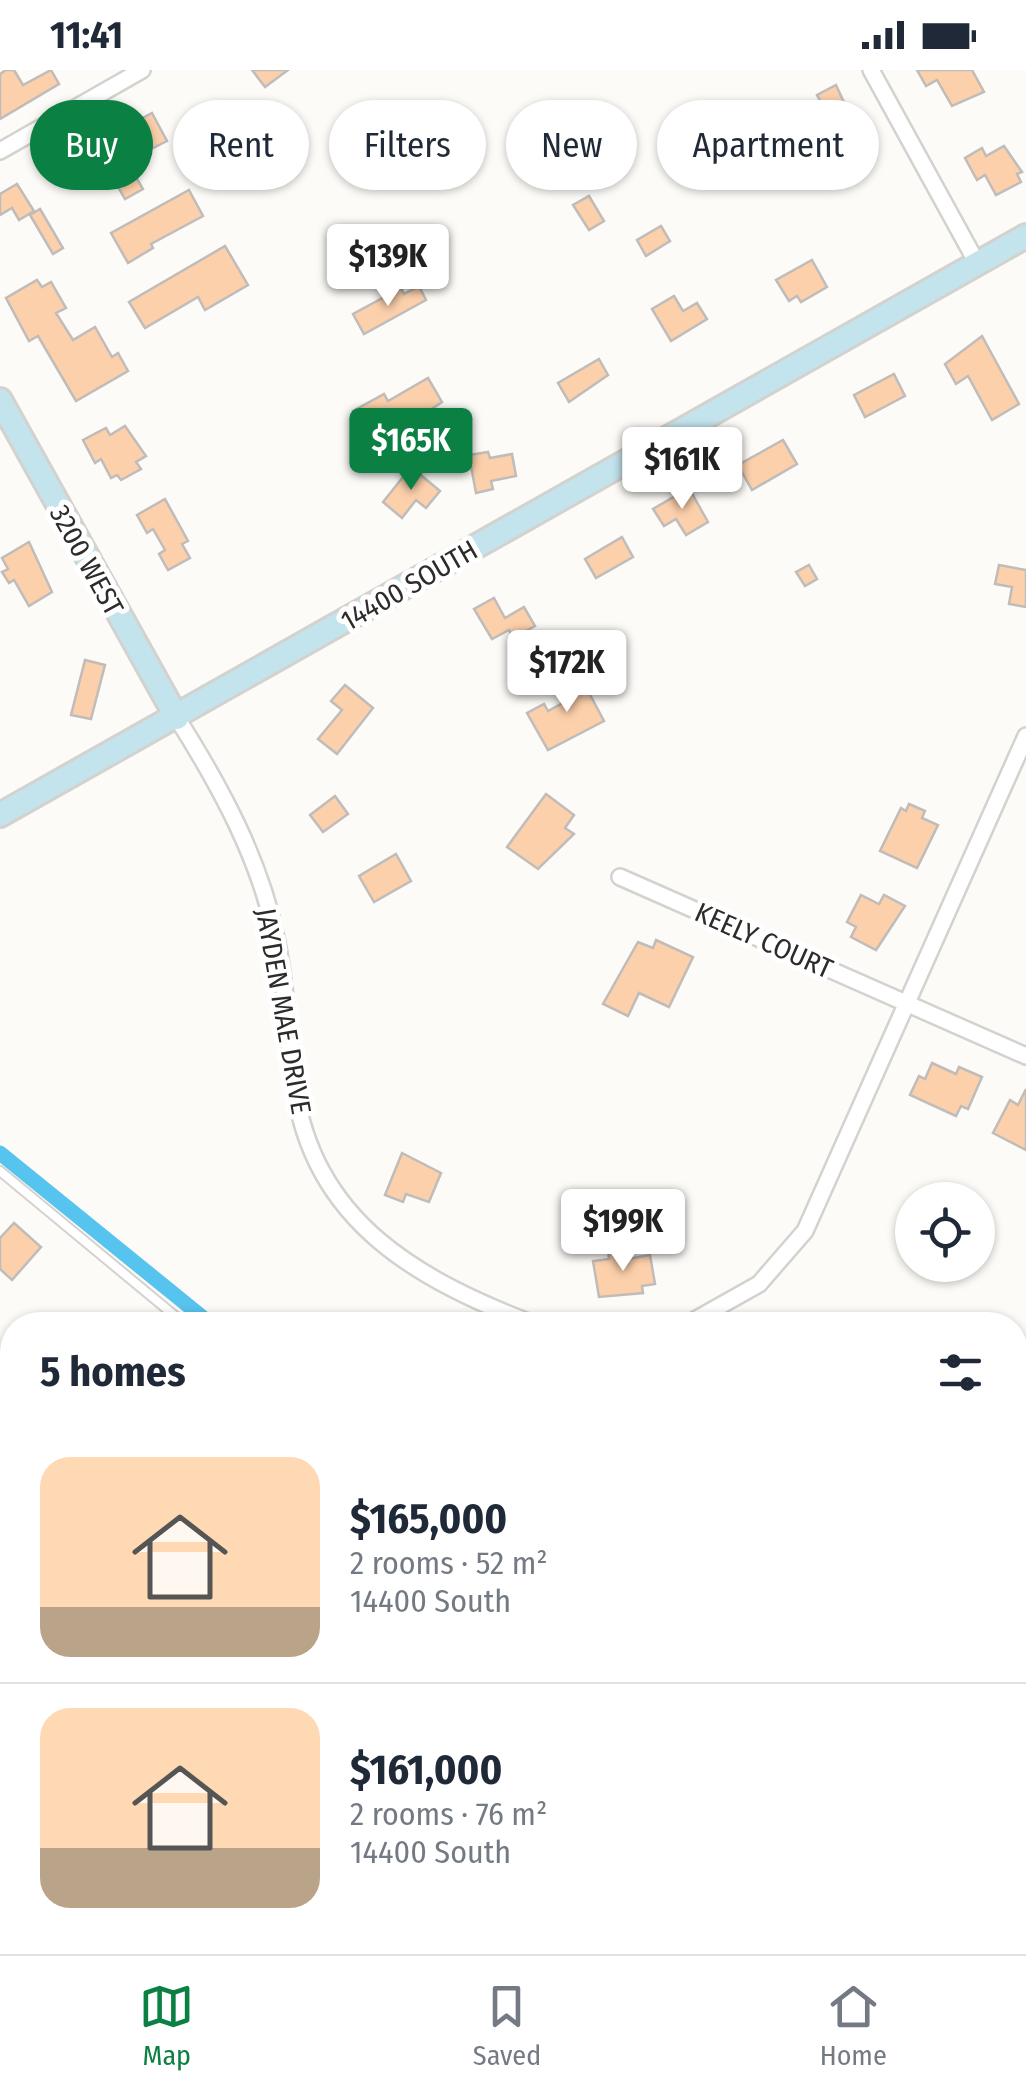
<!DOCTYPE html>
<meta charset="utf-8">
<style>
body{margin:0;font-family:"Fira Sans Condensed",sans-serif;background:#f6f6f7;color:#1f2937;height:100vh;display:flex;flex-direction:column;font-size:38px;white-space:nowrap}
*{box-sizing:border-box;margin:0}
p{font-size:32px;color:#747a83}
.icon{flex:none;width:55px;height:55px;fill:none;stroke:currentColor;stroke-width:2;stroke-linecap:round;stroke-linejoin:round}
.map{position:relative;flex:1;overflow:hidden}
.details{position:absolute;left:0px;top:1242px;width:1028px;height:642px;display:flex;flex-direction:column;background:#fff;border-radius:40px 40px 0 0;box-shadow:0 2px 8px #0004}
.details>*{flex:none}
.banner{position:absolute;left:30px;top:30px;width:968px;height:90px;display:flex;gap:20px}
.controls{position:absolute;left:895px;top:1112px;display:grid;gap:20px}
.controls a{display:grid;place-items:center;width:100px;height:100px;border-radius:50%;background:#fff;box-shadow:0 2px 8px #0004;font-size:50px}
.price{position:absolute;translate:-50% -85px;padding:0 22px;border-radius:10px;background:#fff;color:#222;font-size:32px;line-height:65px;filter:drop-shadow(0 2px 5px #0008)}
.price::after{content:'';position:absolute;left:50%;top:60px;width:30px;height:22px;margin-left:-15px;background:inherit;clip-path:polygon(0 0,100% 0,50% 100%)}
.price.on{background:#0b8043;color:#fff}
ul{padding:0;list-style:none}
li{display:flex;align-items:center;gap:30px;height:250px;padding:0 40px}
li+li{border-top:2px solid #e0e1e3}
li span{display:grid;place-items:center;flex:none;width:280px;height:200px;border-radius:30px;color:#555}
li>.icon{margin-inline-start:auto}
span .icon{width:120px;height:120px;fill:#fffc;stroke-width:1}
li b{font-size:42px}
h2{display:flex;justify-content:space-between;align-items:center;height:120px;padding:0 40px;font-size:42px}
.chip{padding:0 35px;border-radius:45px;background:#fff;box-shadow:0 2px 8px #0004;font-size:35px;line-height:90px}
.chip.on{background:#0b8043;color:#fff}
.status{display:flex;justify-content:space-between;align-items:center;height:70px;padding:0 50px;background:#fff;direction:ltr}
.status svg{height:28px;fill:currentColor}
.tab-bar{display:flex;justify-content:space-around;align-items:center;height:140px;border-top:2px solid #e0e1e3;background:#fff;font-size:28px;color:#747a83}
.tab-bar a{display:grid;justify-items:center;gap:5px}
.tab-bar .on{color:#0b8043}
.map>svg:first-child{display:block}
.lines{fill:none;stroke-linecap:round;stroke-linejoin:round}
.canal{stroke:#57c4ef;stroke-width:15}
.building{fill:#fcd0ab;stroke:#c0bcb9;stroke-width:2.5}
.lane-casing{stroke:#d4d2ce;stroke-width:12}
.street-casing{stroke:#d4d2ce;stroke-width:20}
.secondary-casing{stroke:#d4d2ce;stroke-width:28}
.lane{stroke:#fff;stroke-width:8}
.street{stroke:#fff;stroke-width:15}
.secondary{stroke:#c3e3ed;stroke-width:22}
.labels{text-anchor:middle;stroke-width:10;stroke-linejoin:round;paint-order:stroke}
.street-label{font-size:28px;fill:#2d2c2a;stroke:#fff}
</style>
<div class="status"><b>11:41</b><svg viewBox="0 0 49 12"><path d="M0 12V9h3v3zM5 12V6h3v6zM10 12V3h3v9zM15 12V0h3v12zM26 1h20v11H26zM47 4h2v5h-2z"/></svg></div>
<div class="map">
<svg width="1026" height="1884" viewBox="0 0 1026 1884">
<rect width="100%" height="100%" fill="#fdfbf7"/>
<g class="lines">
<g class="canal">
<path d="M0 1083 212 1255"/>
<path d="M953 1872 967 1884"/>
</g>
</g>
<g class="building">
<path d="M6 0H14L23 15 51 0 59 14 0 49V4Z"/>
<path d="M252 0H288L265 17Z"/>
<path d="M917 0H972L984 22 952 36 937 10 926 16Z"/>
<path d="M836 15 858 63 836 75 826 57 819 60 810 43 823 36 817 25Z"/>
<path d="M152 43 167 71 141 84 126 57Z"/>
<path d="M1004 76 1022 102 1017 104 1021 112 996 125 985 105 977 110 965 88 982 78 986 86Z"/>
<path d="M122 83 143 119 125 129 104 93Z"/>
<path d="M17 114 34 141 19 150 12 138 0 145V124Z"/>
<path d="M189 120 203 146 151 174 153 178 128 193 111 163Z"/>
<path d="M589 126 604 151 589 160 573 135Z"/>
<path d="M40 139 63 178 53 184 30 145Z"/>
<path d="M661 156 670 171 646 186 637 170Z"/>
<path d="M225 176 248 215 205 240 198 227 145 258 129 232Z"/>
<path d="M812 190 827 217 801 232 797 226 789 231 776 210Z"/>
<path d="M37 210 42 217 51 212 66 238 56 243 73 270 95 257 112 287 118 283 128 301 76 331 38 266 29 271 6 228Z"/>
<path d="M419 216 426 230 364 264 353 244 401 218 404 224Z"/>
<path d="M674 226 683 241 697 233 707 249 671 271 652 239Z"/>
<path d="M982 266 1019 334 992 350 968 306 956 314 945 294Z"/>
<path d="M599 289 608 305 569 332 558 313Z"/>
<path d="M894 304 905 326 865 347 854 325Z"/>
<path d="M428 308 442 332 373 378 353 341 384 324 388 331Z"/>
<path d="M125 356 146 386 136 392 141 399 121 410 117 405 111 408 101 389 95 393 83 370 106 358 110 365Z"/>
<path d="M783 370 797 394 752 420 738 395Z"/>
<path d="M488 382 490 388 512 384 516 406 491 411 493 419 476 423 469 385Z"/>
<path d="M411 397 440 421 426 438 416 430 402 448 383 432Z"/>
<path d="M689 418 708 452 686 465 676 449 664 456 653 439Z"/>
<path d="M165 429 188 471 182 474 190 488 168 500 159 484 165 480 153 459 147 463 137 445Z"/>
<path d="M622 467 633 487 596 508 585 489Z"/>
<path d="M29 472 52 522 29 536 14 510 9 513 2 502 8 499 2 488Z"/>
<path d="M809 495 817 509 805 516 796 502Z"/>
<path d="M999 495 1026 500V537L1009 534 1012 517 995 514Z"/>
<path d="M494 528 505 548 524 537 535 556 513 568 509 560 492 569 474 539Z"/>
<path d="M85 590 105 595 91 649 71 645Z"/>
<path d="M579 604 604 651 548 680 527 643 544 634 548 641 568 630 560 614Z"/>
<path d="M345 615 373 638 337 684 318 669 342 640 331 631Z"/>
<path d="M546 724 574 745 565 758 574 764 538 799 507 777Z"/>
<path d="M335 726 348 744 323 762 310 745Z"/>
<path d="M909 734 925 741 922 748 938 755 917 798 880 781 901 738 906 741Z"/>
<path d="M396 784 411 811 374 832 359 806Z"/>
<path d="M861 825 879 834 884 825 905 836 876 880 851 867 856 857 847 852Z"/>
<path d="M656 870 693 887 669 937 639 923 628 946 603 934 638 872 653 878Z"/>
<path d="M932 993 956 1004 959 997 982 1007 968 1039 961 1036 956 1046 910 1025 919 1006 925 1009Z"/>
<path d="M1026 1019V1080L993 1063 1010 1030 1018 1035Z"/>
<path d="M402 1083 441 1103 429 1132 406 1124 403 1132 385 1125Z"/>
<path d="M14 1153 41 1177 12 1210 0 1199V1168Z"/>
<path d="M626 1178 628 1189 650 1185 655 1214 642 1216 643 1223 599 1227 593 1191 609 1189 608 1181Z"/>
<path d="M12 1562V1602L0 1609V1569Z"/>
</g>
<g class="lines">
<defs>
<g id="lane">
<path d="M0 1101 186 1255"/>
<path d="M931 1872 945 1884"/>
</g>
<g id="street">
<path d="M871 0 977 193"/>
<path d="M0 81 142 0"/>
<path d="M177 648C220 716 260 789 276 868 287 918 288 969 295 1019 314 1153 420 1211 536 1255"/>
<path d="M620 807 1026 986"/>
<path d="M686 1255 759 1214 805 1161 1026 666"/>
<path d="M0 1370 12 1381"/>
<path d="M0 1505 12 1498"/>
</g>
<g id="secondary">
<path d="M0 330 177 648"/>
<path d="M0 745 1026 166"/>
</g>
</defs>
<use href="#lane" class="lane-casing"/>
<use href="#street" class="street-casing"/>
<use href="#secondary" class="secondary-casing"/>
<use href="#lane" class="lane"/>
<use href="#street" class="street"/>
<use href="#secondary" class="secondary"/>
</g>
<g class="labels">
<g class="street-label">
<text transform="translate(87 490) rotate(61)" y="10">3200 WEST</text>
<text transform="translate(409 515) rotate(-30)" y="10">14400 SOUTH</text>
<text transform="translate(764 870) rotate(24)" y="10">KEELY COURT</text>
<text transform="translate(284 941) rotate(80)" y="10">JAYDEN MAE DRIVE</text>
</g>
</g>
</svg>
<div class="controls">
<a><svg class="icon" aria-label="locate" viewBox="0 0 24 24"><circle cx="12" cy="12" r="6"/><path d="M12 2v4M12 18v4M2 12h4M18 12h4"/></svg></a>
</div>
<b class="price" style="left:388px;top:239px">$139K</b>
<b class="price on" style="left:411px;top:423px">$165K</b>
<b class="price" style="left:682px;top:442px">$161K</b>
<b class="price" style="left:567px;top:645px">$172K</b>
<b class="price" style="left:623px;top:1204px">$199K</b>
<div class="banner">
<a class="chip on">Buy</a>
<a class="chip">Rent</a>
<a class="chip">Filters</a>
<a class="chip">New</a>
<a class="chip">Apartment</a>
</div>
<section class="details">
<h2>5 homes<svg class="icon" aria-label="filters" viewBox="0 0 24 24"><path d="M4 7h16M4 17h16"/><circle cx="9" cy="7" r="2"/><circle cx="15" cy="17" r="2"/></svg></h2>
<ul>
<li><span style="background:linear-gradient(#ffd9b3 75%,#b9a48a 0)"><svg class="icon" aria-label="home" viewBox="0 0 24 24"><path d="M3 11l9-7 9 7M6 9v11h12V9"/></svg></span><div><b>$165,000</b><p>2 rooms · 52 m²</p><p>14400 South</p></div></li>
<li><span style="background:linear-gradient(#ffd9b3 70%,#b9a48a 0)"><svg class="icon" aria-label="home" viewBox="0 0 24 24"><path d="M3 11l9-7 9 7M6 9v11h12V9"/></svg></span><div><b>$161,000</b><p>2 rooms · 76 m²</p><p>14400 South</p></div></li>
</ul>
</section>
</div>
<nav class="tab-bar">
<a class="on"><svg class="icon" aria-label="map" viewBox="0 0 24 24"><path d="M3 6l6-2 6 2 6-2v14l-6 2-6-2-6 2zM9 4v14M15 6v14"/></svg>Map</a>
<a><svg class="icon" aria-label="saved" viewBox="0 0 24 24"><path d="M7 4h10v16l-5-4-5 4z"/></svg>Saved</a>
<a><svg class="icon" aria-label="home" viewBox="0 0 24 24"><path d="M3 11l9-7 9 7M6 9v11h12V9"/></svg>Home</a>
</nav>
